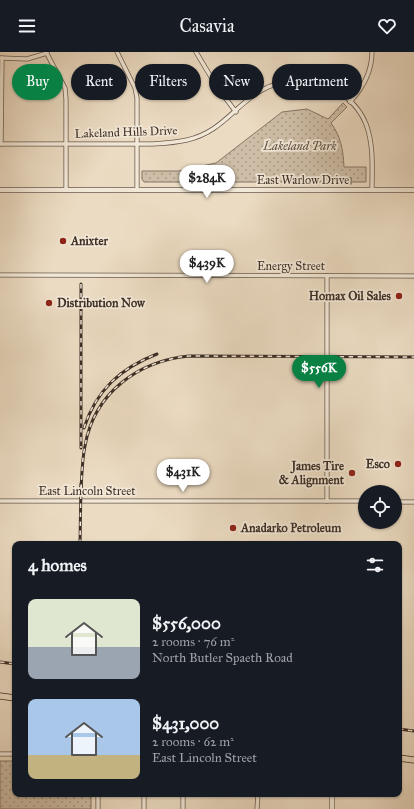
<!DOCTYPE html>
<meta charset="utf-8">
<style>
body{margin:0;font-family:"IM FELL Great Primer",serif;background:#20242c;color:#f1f3f6;height:100vh;display:flex;flex-direction:column;font-size:15px;white-space:nowrap}
*{box-sizing:border-box;margin:0}
p{font-size:13px;color:#9ea1a6}
.icon{flex:none;width:22px;height:22px;fill:none;stroke:currentColor;stroke-width:2;stroke-linecap:round;stroke-linejoin:round}
.map{position:relative;flex:1;overflow:hidden}
.panel{position:absolute;left:12px;top:489px;width:390px;height:256px;display:flex;flex-direction:column;background:#171b24;border-radius:8px;box-shadow:0 1px 3px #0004}
.panel>*{flex:none}
.top-card{position:absolute;left:12px;top:12px;width:390px;height:36px;display:flex;gap:8px}
.controls{position:absolute;left:358px;top:433px;display:grid;gap:8px}
.controls a{display:grid;place-items:center;width:44px;height:44px;border-radius:50%;background:#171b24;box-shadow:0 1px 3px #0004;font-size:20px}
.price{position:absolute;translate:-50% -34px;padding:0 9px;border-radius:14px;background:#fff;color:#222;font-size:13px;line-height:26px;filter:drop-shadow(0 1px 2px #0008)}
.price::after{content:'';position:absolute;left:50%;top:24px;width:12px;height:9px;margin-left:-6px;background:inherit;clip-path:polygon(0 0,100% 0,50% 100%)}
.price.active{background:#0b8043;color:#fff}
ul{padding:0;list-style:none}
li{display:flex;align-items:center;gap:12px;height:100px;padding:0 16px}
li span{display:grid;place-items:center;flex:none;width:112px;height:80px;border-radius:8px;color:#555}
li>.icon{margin-inline-start:auto}
span .icon{width:48px;height:48px;fill:#fffc;stroke-width:1}
li b{font-size:17px}
h2{display:flex;justify-content:space-between;align-items:center;height:48px;padding:0 16px;font-size:17px}
.pill{padding:0 14px;border-radius:18px;background:#171b24;box-shadow:0 1px 3px #0004;font-size:14px;line-height:36px}
.pill.active{background:#0b8043;color:#fff}
header{display:flex;justify-content:space-between;align-items:center;height:52px;padding:0 16px;background:#171b24;font-size:18px;font-weight:600}
.map>svg:first-child{display:block}
.grass{fill:url(#grass-dots);stroke:#867666}
.lines{fill:none;stroke-linecap:round;stroke-linejoin:round}
.stream{stroke:#827264;stroke-width:1.5}
.minor-casing{stroke:#69594d;stroke-width:5}
.tertiary-casing{stroke:#69594d;stroke-width:6}
.secondary-casing{stroke:#3e2e26;stroke-width:6}
.primary-casing{stroke:#3e2e26;stroke-width:7}
.minor{stroke:#f2e8d7;stroke-width:3.5}
.tertiary{stroke:#f2e8d7;stroke-width:4.5}
.secondary{stroke:#f2e8d7;stroke-width:5}
.primary{stroke:#ebdbc2;stroke-width:5.5}
.rail-casing{stroke:#3e2e26;stroke-width:3}
.rail{stroke:#f2e8d7;stroke-width:1.5;stroke-dasharray:4.5;stroke-linecap:butt}
.poi-dot{fill:#8f2418;stroke:#f2e8d7;stroke-width:1.5}
.labels{text-anchor:middle;stroke-width:3.5;stroke-linejoin:round;paint-order:stroke}
.street-label{font-size:12px;fill:#3e2e26;stroke:#f2e8d7}
.park-label{font-size:12px;font-style:italic;fill:#5b4b40;stroke:#f2e8d7}
.poi-label{font-size:12px;font-weight:bold;fill:#3e2e26;stroke:#f2e8d7;text-anchor:start}
</style>
<header><svg class="icon" aria-label="menu" viewBox="0 0 24 24"><path d="M4 6h16M4 12h16M4 18h16"/></svg>Casavia<svg class="icon" aria-label="heart" viewBox="0 0 24 24"><path d="M12 20l-8-8c-3-5 5-10 8-4 3-6 11-1 8 4z"/></svg></header>
<div class="map">
<svg width="414" height="757" viewBox="0 0 414 757">
<defs>
<pattern id="grass-dots" width="8" height="8" patternUnits="userSpaceOnUse"><rect width="8" height="8" fill="#cebea7"/><path d="M2 2h.1M6 6h.1" fill="none" stroke="#a99b88" stroke-width="1.8" stroke-linecap="round"/></pattern>
</defs>
<rect width="100%" height="100%" fill="#ebdbc2"/>
<filter id="stains"><feTurbulence type="fractalNoise" baseFrequency=".005" numOctaves="4"/><feColorMatrix values="0 0 0 0 .2 0 0 0 0 .09 0 0 0 0 .02 0 0 0 .5 -.17"/></filter>
<radialGradient id="worn" r=".72"><stop offset=".6" stop-color="#630" stop-opacity="0"/><stop offset="1" stop-color="#630" stop-opacity=".3"/></radialGradient>
<g class="grass">
<path d="M343 51 347 55 331 71C341 85 343 97 344 115H366V130H144L142 127V119H179L216 111 282 60 307 57 328 67Z"/>
<path d="M0 709H15V742H91V757H0Z"/>
</g>
<g class="lines">
<path class="stream" d="M324 125 351 126V132"/>
<defs>
<g id="minor">
<path d="M46 0 65 36 66 47V138"/>
<path d="M117 0 135 36 137 46V138"/>
<path d="M196 0 217 35 236 60"/>
<path d="M1 6 27 7 47 1"/>
<path d="M350 50C362 37 372 19 372 0"/>
<path d="M0 92C38 92 77 92 115 92 139 92 164 93 187 88 222 80 234 54 262 38 298 18 350 32 366 72 374 93 372 117 372 138"/>
<path d="M1 92 2 6"/>
<path d="M0 223 414 224"/>
<path d="M327 224V449"/>
<path d="M0 449H365"/>
<path d="M395 450H414"/>
<path d="M0 702H15"/>
<path d="M98 742V757"/>
<path d="M183 742V757"/>
<path d="M144 757V742"/>
<path d="M257 757 258 742"/>
</g>
<path id="tertiary" d="M0 138H414"/>
<path id="secondary" d="M332 742V757"/>
<g id="primary">
<path d="M0 644 15 646"/>
<path d="M399 706 414 708"/>
</g>
</defs>
<use href="#minor" class="minor-casing"/>
<use href="#tertiary" class="tertiary-casing"/>
<use href="#secondary" class="secondary-casing"/>
<use href="#primary" class="primary-casing"/>
<use href="#minor" class="minor"/>
<use href="#tertiary" class="tertiary"/>
<use href="#secondary" class="secondary"/>
<use href="#primary" class="primary"/>
<defs>
<g id="rail">
<path d="M81 232V396"/>
<path d="M84 376C96 338 121 316 157 302"/>
<path d="M81 437C82 422 82 408 85 394 94 341 138 309 189 304L414 305"/>
<path d="M80 492 81 432"/>
<path d="M0 610 15 612"/>
<path d="M399 677 414 679"/>
</g>
</defs>
<use href="#rail" class="rail-casing"/>
<use href="#rail" class="rail"/>
</g>
<g class="poi-dot">
<circle cx="63" cy="189" r="4"/>
<circle cx="399" cy="244" r="4"/>
<circle cx="49" cy="251" r="4"/>
<circle cx="398" cy="412" r="4"/>
<circle cx="352" cy="421" r="4"/>
<circle cx="233" cy="476" r="4"/>
</g>
<g class="labels">
<g class="street-label">
<text transform="translate(126 80) rotate(-2)" y="4">Lakeland Hills Drive</text>
<text x="303" y="132">East Warlow Drive</text>
<text x="291" y="218">Energy Street</text>
<text x="87" y="443">East Lincoln Street</text>
</g>
<g class="park-label">
<text x="300" y="98">Lakeland Park</text>
</g>
<g class="poi-label">
<text x="71" y="193">Anixter</text>
<text x="391" y="248" text-anchor="end">Homax Oil Sales</text>
<text x="57" y="255">Distribution Now</text>
<text x="390" y="416" text-anchor="end">Esco</text>
<text x="344" y="418" text-anchor="end">James Tire<tspan x="344" dy="14">&amp; Alignment</tspan></text>
<text x="241" y="480">Anadarko Petroleum</text>
</g>
</g>
<rect width="100%" height="100%" filter="url(#stains)"/>
<rect width="100%" height="100%" fill="url(#worn)"/>
</svg>
<div class="controls">
<a><svg class="icon" aria-label="locate" viewBox="0 0 24 24"><circle cx="12" cy="12" r="6"/><path d="M12 2v4M12 18v4M2 12h4M18 12h4"/></svg></a>
</div>
<b class="price" style="left:207px;top:147px">$284K</b>
<b class="price" style="left:207px;top:232px">$439K</b>
<b class="price active" style="left:319px;top:337px">$556K</b>
<b class="price" style="left:183px;top:441px">$431K</b>
<div class="top-card">
<a class="pill active">Buy</a>
<a class="pill">Rent</a>
<a class="pill">Filters</a>
<a class="pill">New</a>
<a class="pill">Apartment</a>
</div>
<section class="panel">
<h2>4 homes<svg class="icon" aria-label="filters" viewBox="0 0 24 24"><path d="M4 7h16M4 17h16"/><circle cx="9" cy="7" r="2"/><circle cx="15" cy="17" r="2"/></svg></h2>
<ul>
<li><span style="background:linear-gradient(#dfe7d0 60%,#9aa5b1 0)"><svg class="icon" aria-label="home" viewBox="0 0 24 24"><path d="M3 11l9-7 9 7M6 9v11h12V9"/></svg></span><div><b>$556,000</b><p>2 rooms · 76 m²</p><p>North Butler Spaeth Road</p></div></li>
<li><span style="background:linear-gradient(#a9c7e8 70%,#c2b280 0)"><svg class="icon" aria-label="home" viewBox="0 0 24 24"><path d="M3 11l9-7 9 7M6 9v11h12V9"/></svg></span><div><b>$431,000</b><p>2 rooms · 62 m²</p><p>East Lincoln Street</p></div></li>
</ul>
</section>
</div>
